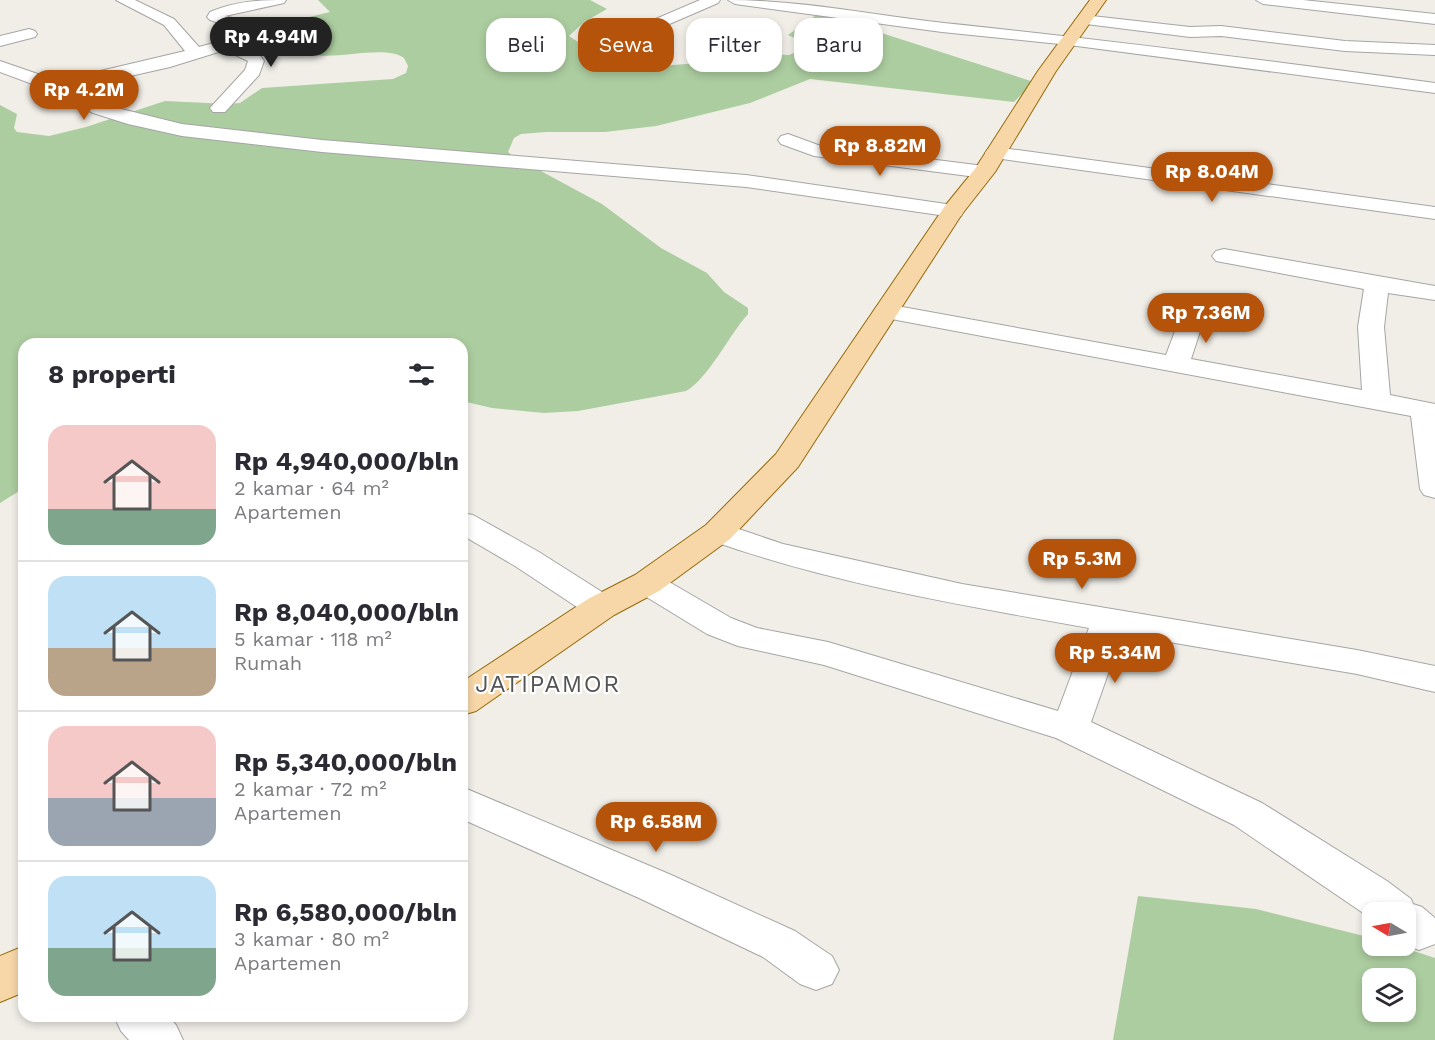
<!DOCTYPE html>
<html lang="id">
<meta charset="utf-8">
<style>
body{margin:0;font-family:"Work Sans",sans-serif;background:#f7f7f7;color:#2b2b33;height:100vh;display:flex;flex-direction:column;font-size:22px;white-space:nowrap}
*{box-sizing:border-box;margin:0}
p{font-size:20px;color:#7c7c81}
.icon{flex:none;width:33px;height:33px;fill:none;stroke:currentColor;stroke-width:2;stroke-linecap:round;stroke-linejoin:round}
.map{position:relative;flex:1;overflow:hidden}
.panel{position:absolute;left:18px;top:338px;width:450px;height:684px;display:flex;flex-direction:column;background:#fff;border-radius:18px;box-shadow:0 3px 9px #0003}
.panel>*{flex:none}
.guide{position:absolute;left:486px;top:18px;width:570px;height:54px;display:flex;gap:12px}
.needle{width:39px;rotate:280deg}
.buttons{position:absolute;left:1362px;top:902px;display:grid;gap:12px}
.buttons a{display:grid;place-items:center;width:54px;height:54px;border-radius:12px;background:#fff;box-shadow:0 3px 9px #0003;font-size:30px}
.price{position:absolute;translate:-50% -51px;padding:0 14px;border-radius:21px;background:#b45309;color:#fff;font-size:20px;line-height:39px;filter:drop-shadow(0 2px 3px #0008)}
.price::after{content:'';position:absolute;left:50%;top:36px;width:18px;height:14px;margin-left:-9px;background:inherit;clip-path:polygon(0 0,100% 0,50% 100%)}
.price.active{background:#222;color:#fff}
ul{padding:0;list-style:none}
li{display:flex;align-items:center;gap:18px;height:150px;padding:0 30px}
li+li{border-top:2px solid #e1e1e2}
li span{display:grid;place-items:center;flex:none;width:168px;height:120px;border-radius:18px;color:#555}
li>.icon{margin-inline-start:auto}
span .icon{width:72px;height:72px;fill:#fffc;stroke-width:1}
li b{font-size:26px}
h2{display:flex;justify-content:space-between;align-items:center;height:72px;padding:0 30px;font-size:26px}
.pill{padding:0 21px;border-radius:18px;background:#fff;box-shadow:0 3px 9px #0003;font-size:21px;line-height:54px}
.pill.active{background:#b45309;color:#fff}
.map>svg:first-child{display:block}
.forest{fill:#accda0;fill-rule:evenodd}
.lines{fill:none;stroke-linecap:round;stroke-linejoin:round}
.minor-casing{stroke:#a5a5a5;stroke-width:2}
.primary-casing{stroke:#956b09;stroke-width:2}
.minor{fill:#fff;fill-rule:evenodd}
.primary{fill:#f7d7a8;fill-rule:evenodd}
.labels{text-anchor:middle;stroke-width:4.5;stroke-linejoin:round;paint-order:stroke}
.quarter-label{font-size:24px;letter-spacing:1.5px;fill:#545454;stroke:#fff}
</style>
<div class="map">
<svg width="1435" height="1040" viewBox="0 0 1435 1040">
<rect width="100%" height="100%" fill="#f1eee8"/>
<g class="forest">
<path d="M318 0H590L607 9 584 22 569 36 601 57 643 67 687 64 748 54 789 55 808 47 807 44 788 35 819 13 1034 82 1014 102 810 79 750 103 656 126 605 132H546L521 134 514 138 508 152 513 156 602 204 661 248 707 273 724 292 748 308V314C729 335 708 379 686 391L578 411 544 413 492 408 462 401V344H24V488L0 503V105L17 114 14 128 17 132 49 136 86 127 165 101 229 104 240 103 262 88 393 79 406 73 408 66 404 58C385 44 335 61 308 54L302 45 300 32 280 24 330 12Z"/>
<path d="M1138 896 1256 909 1372 938V945H1395L1435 958V1040H1113ZM1372 978H1406V1011H1372Z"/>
</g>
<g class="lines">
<defs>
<g id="minor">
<path d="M116 0H135L174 19 199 47 249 33 210 20 207 17 210 12C235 1 260 0 286 0L284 3 225 16 269 29 271 32 265 38 241 45 257 51 264 61 259 75 225 112H213L210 108 245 70 248 61 225 50 170 67 73 89 105 105 182 124 322 140 746 175 953 205 961 206 964 211 961 216 953 217 746 187 322 152 182 136 128 124 93 113 51 91 0 72V61L58 81 185 51 164 25Z"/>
<path d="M700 0H720L718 3 614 48 608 50 600 45 602 42Z"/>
<path d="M728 0C800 0 872 15 944 23 1108 40 1271 61 1435 83V93L1069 45 942 32 735 4Z"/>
<path d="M1256 0H1303L1435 14V24L1263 4Z"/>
<path d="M1083 15 1190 27 1221 26 1345 41 1435 45V55L1345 51 1221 36 1190 37 1078 23 1075 20Z"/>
<path d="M29 29 35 31 37 34 35 37 0 46V36Z"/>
<path d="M788 134 818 145 984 166 991 168 994 172 991 176 984 178 814 156 781 144 778 140 781 136Z"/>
<path d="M995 147 1435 207V219L988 157 985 153 988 149Z"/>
<path d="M1224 249 1435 286V300L1388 293 1384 327 1390 395 1435 404V498L1424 495 1420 489 1411 416 886 318 877 316 874 311 877 306 886 304 1166 355 1183 310 1186 305 1195 303 1204 305 1207 310 1191 359 1362 390 1358 327 1364 289 1216 261 1212 256 1216 251Z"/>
<path d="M462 513 473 515 539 552 613 599 618 607 613 615 601 618 589 615 515 566 462 535Z"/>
<path d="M718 522 783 544 962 584 1357 650 1435 666V692L1357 674 1122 634 1091 722 1262 803 1387 881 1411 899 1413 904 1422 907 1435 918V944L1419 950 1406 945V912H1372V919L1234 825 1056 738 824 665 738 646 707 634 635 590 630 583 635 576 647 573 659 576 731 618 757 628 828 642 1058 711 1089 628C961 605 829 583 707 539L702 532 707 525Z"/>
<path d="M462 787 669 874 795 931 832 956 839 970 832 984 816 990 800 984 763 957 639 898 462 819Z"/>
<path d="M114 1016H168L176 1025 183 1040H129L121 1031Z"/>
</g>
<g id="primary">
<path d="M1090 0H1106L1056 71 995 172 962 214 798 467 730 539 659 591 614 615 476 711 462 715V682L588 599 635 575 706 525 776 454 945 206 975 169 1038 71Z"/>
<path d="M24 946V992L0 1002V956Z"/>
</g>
</defs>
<use href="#minor" class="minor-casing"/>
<use href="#primary" class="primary-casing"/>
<use href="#minor" class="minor"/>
<use href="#primary" class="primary"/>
</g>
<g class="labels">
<g class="quarter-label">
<text x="548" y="692">JATIPAMOR</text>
</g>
</g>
</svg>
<div class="buttons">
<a><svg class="needle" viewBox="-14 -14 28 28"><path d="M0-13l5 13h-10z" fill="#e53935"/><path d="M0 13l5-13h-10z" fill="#7c7c81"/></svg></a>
<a><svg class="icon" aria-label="layers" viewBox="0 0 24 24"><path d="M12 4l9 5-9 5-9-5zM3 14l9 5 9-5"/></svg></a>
</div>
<b class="price active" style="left:271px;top:68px">Rp 4.94M</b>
<b class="price" style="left:84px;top:121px">Rp 4.2M</b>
<b class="price" style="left:880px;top:177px">Rp 8.82M</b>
<b class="price" style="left:1212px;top:203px">Rp 8.04M</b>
<b class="price" style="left:1206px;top:344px">Rp 7.36M</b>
<b class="price" style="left:1082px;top:590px">Rp 5.3M</b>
<b class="price" style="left:1115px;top:684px">Rp 5.34M</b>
<b class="price" style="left:656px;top:853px">Rp 6.58M</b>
<div class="guide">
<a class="pill">Beli</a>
<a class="pill active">Sewa</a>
<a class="pill">Filter</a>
<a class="pill">Baru</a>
</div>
<section class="panel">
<h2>8 properti<svg class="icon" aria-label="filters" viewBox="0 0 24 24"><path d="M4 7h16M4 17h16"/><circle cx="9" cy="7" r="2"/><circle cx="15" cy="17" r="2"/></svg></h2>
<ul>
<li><span style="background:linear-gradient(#f6c9c9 70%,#7fa58c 0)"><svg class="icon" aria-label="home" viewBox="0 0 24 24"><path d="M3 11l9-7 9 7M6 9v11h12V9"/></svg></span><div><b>Rp 4,940,000/bln</b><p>2 kamar · 64 m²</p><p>Apartemen</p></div></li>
<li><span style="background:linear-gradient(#bfe0f5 60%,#b9a48a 0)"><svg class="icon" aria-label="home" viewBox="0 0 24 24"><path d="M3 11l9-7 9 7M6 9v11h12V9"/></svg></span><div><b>Rp 8,040,000/bln</b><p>5 kamar · 118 m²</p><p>Rumah</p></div></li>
<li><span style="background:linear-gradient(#f6c9c9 60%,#9aa5b1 0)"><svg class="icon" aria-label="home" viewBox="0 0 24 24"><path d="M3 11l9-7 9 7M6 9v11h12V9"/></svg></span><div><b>Rp 5,340,000/bln</b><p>2 kamar · 72 m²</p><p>Apartemen</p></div></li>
<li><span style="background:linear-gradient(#bfe0f5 60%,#7fa58c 0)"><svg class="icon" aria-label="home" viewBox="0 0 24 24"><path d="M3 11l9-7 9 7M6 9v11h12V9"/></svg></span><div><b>Rp 6,580,000/bln</b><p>3 kamar · 80 m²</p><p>Apartemen</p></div></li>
</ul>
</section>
</div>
